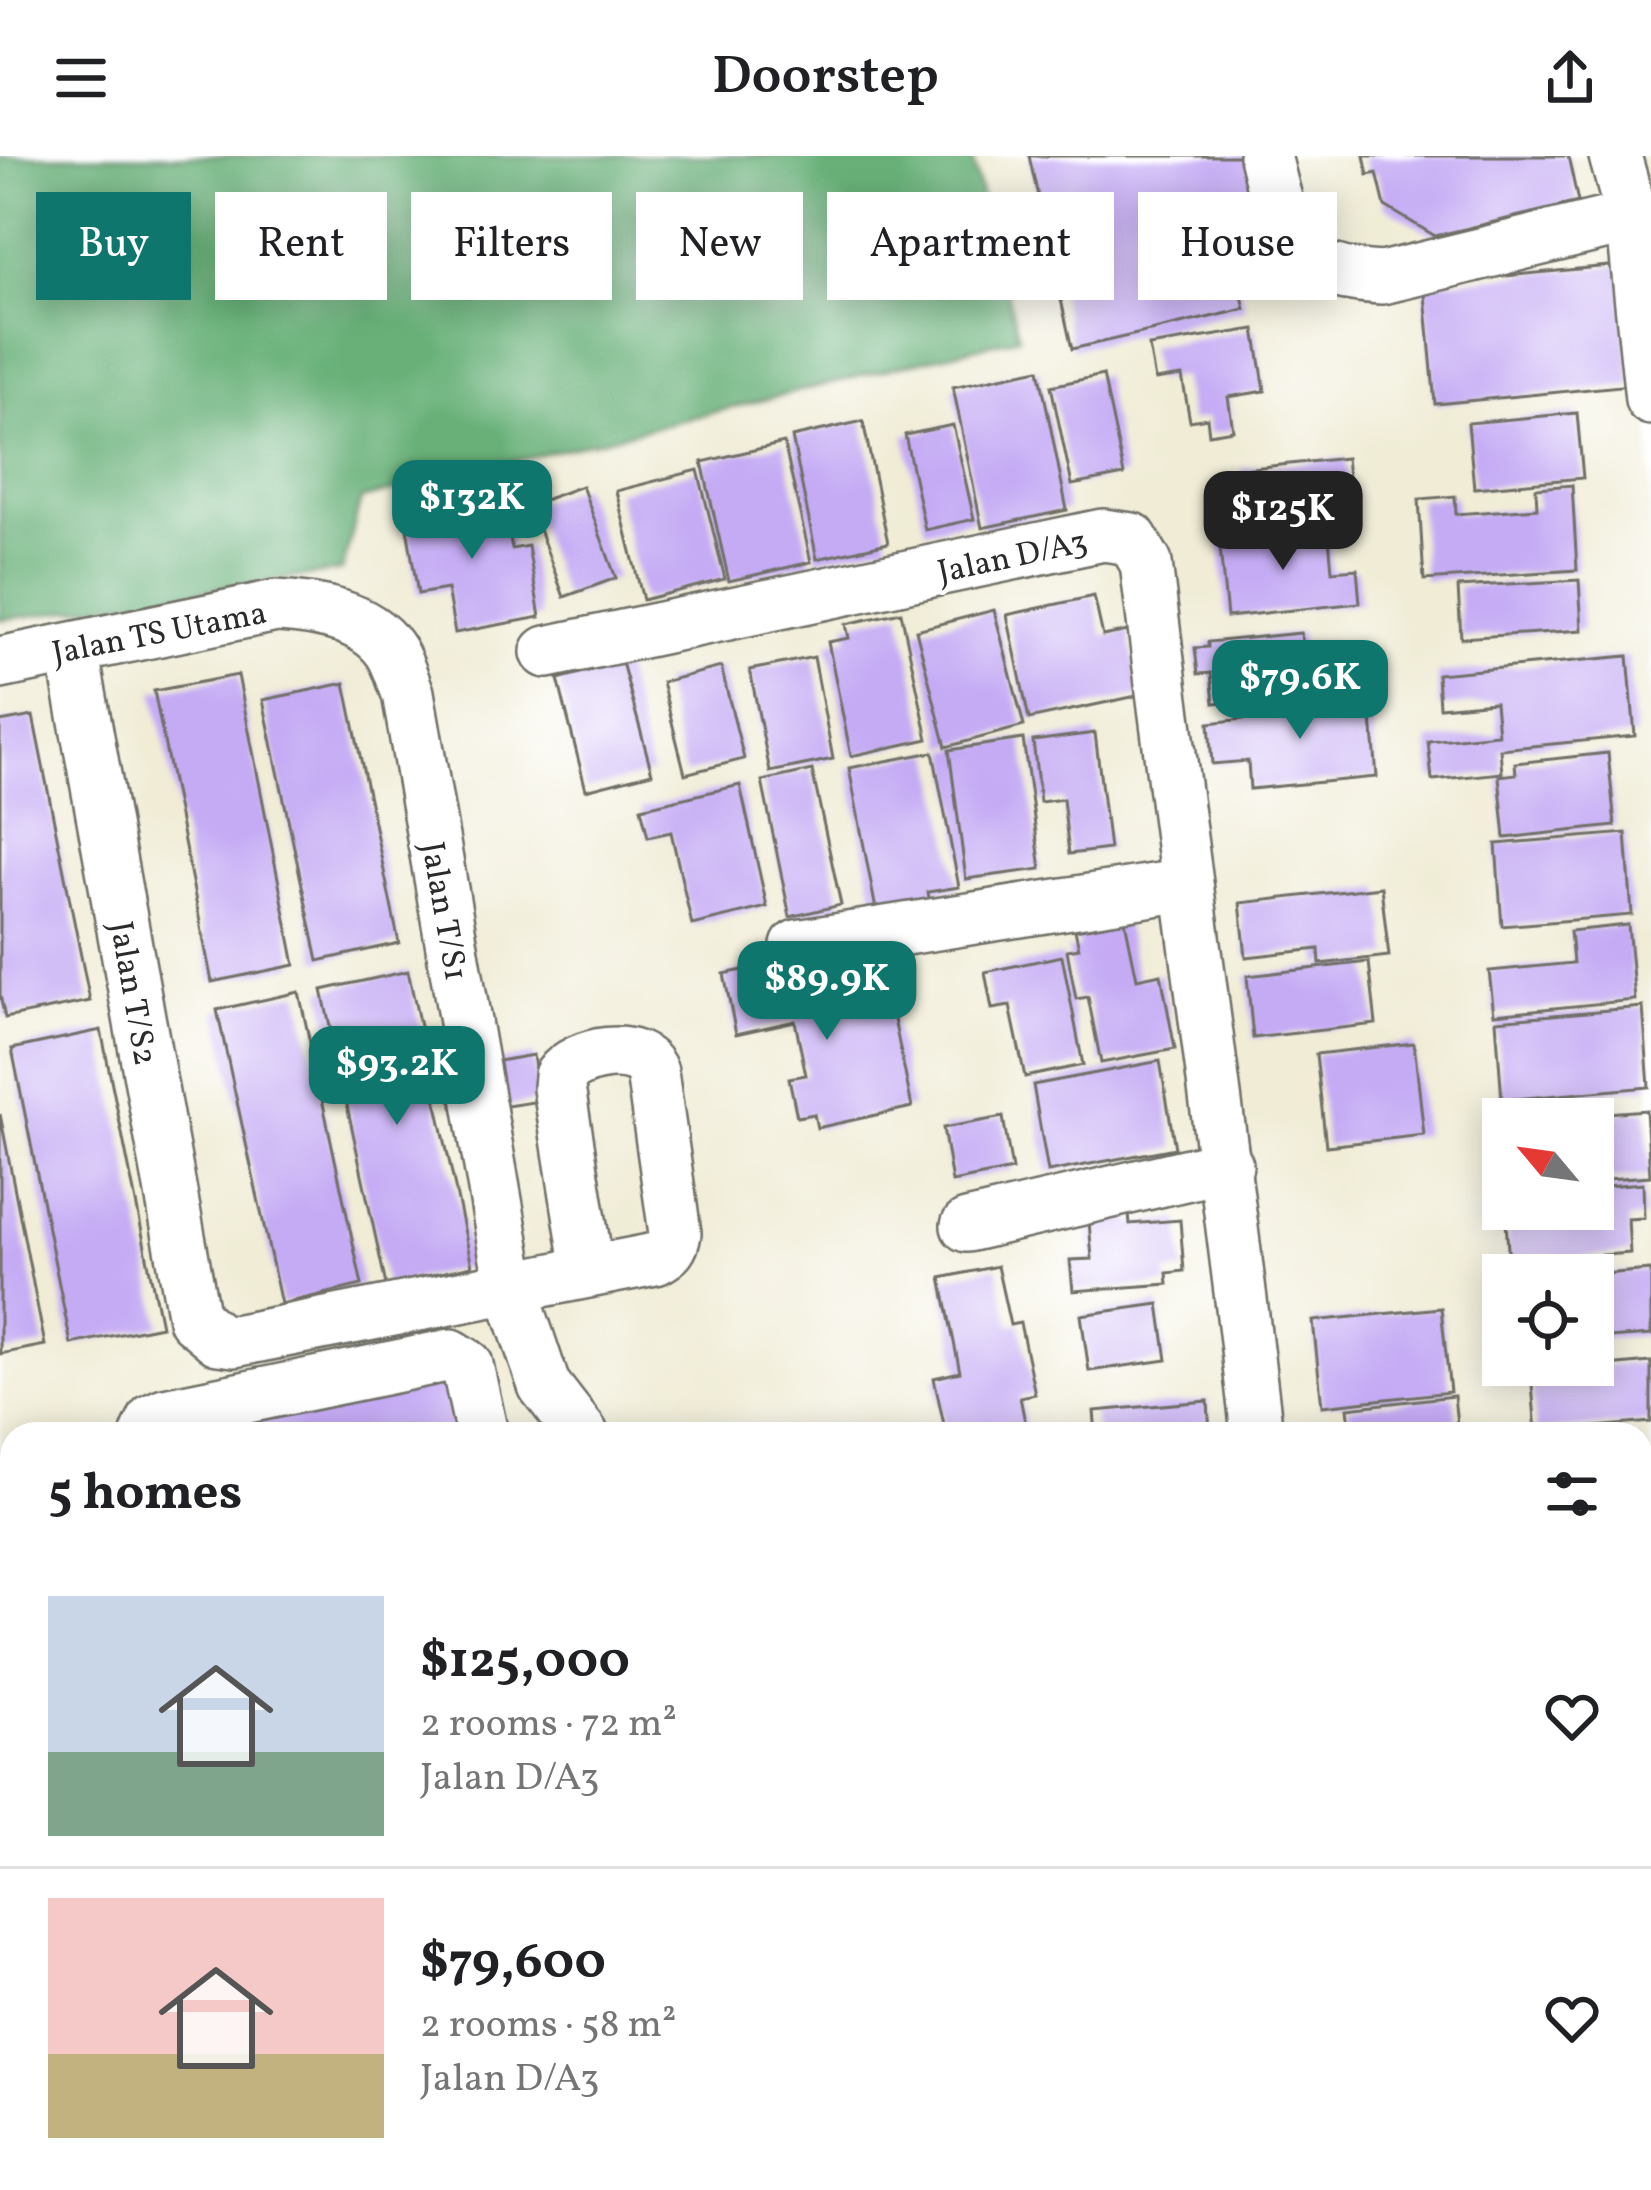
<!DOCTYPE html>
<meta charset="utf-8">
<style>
body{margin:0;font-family:Vollkorn,serif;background:#f6f6f6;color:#202124;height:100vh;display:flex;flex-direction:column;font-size:45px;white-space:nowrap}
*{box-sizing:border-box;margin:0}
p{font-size:39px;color:#757577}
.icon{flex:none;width:66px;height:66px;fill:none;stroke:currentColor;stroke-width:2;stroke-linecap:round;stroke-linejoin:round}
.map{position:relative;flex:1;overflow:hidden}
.sheet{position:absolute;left:0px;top:1266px;width:1653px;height:768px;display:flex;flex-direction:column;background:#fff;border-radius:36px 36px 0 0;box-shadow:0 6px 30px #0003}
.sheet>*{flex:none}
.banner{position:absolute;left:36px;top:36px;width:1581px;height:108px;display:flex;gap:24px}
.needle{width:78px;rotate:299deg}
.tools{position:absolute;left:1482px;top:942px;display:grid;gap:24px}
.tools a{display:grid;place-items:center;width:132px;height:132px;border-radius:0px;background:#fff;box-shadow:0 6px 30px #0003;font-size:60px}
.price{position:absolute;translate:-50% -102px;padding:0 27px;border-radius:24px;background:#0f766e;color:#fff;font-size:39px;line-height:78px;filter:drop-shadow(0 3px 6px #0008)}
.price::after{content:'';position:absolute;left:50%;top:72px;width:36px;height:27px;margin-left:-18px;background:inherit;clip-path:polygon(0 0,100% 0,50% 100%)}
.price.current{background:#222;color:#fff}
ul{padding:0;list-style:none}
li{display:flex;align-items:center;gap:36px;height:300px;padding:0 48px}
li+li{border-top:3px solid #e0e0e0}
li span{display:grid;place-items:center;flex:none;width:336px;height:240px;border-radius:0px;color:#555}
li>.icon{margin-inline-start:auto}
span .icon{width:144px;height:144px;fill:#fffc;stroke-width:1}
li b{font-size:51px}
h2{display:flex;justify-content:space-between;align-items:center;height:144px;padding:0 48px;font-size:51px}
.pill{padding:0 42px;border-radius:0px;background:#fff;box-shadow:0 6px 30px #0003;font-size:42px;line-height:108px}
.pill.current{background:#0f766e;color:#fff}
header{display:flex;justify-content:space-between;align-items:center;height:156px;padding:0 48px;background:#fff;font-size:54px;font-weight:600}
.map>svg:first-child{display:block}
.forest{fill:#68b078;stroke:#4a6e52;stroke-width:3}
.building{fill:#c5abf4}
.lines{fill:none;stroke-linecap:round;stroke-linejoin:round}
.minor-casing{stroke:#706f67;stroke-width:56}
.path{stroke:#706f67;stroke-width:8;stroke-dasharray:3 9;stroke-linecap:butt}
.minor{stroke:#fff;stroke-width:51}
.labels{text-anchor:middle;stroke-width:9;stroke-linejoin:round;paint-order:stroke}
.street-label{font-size:33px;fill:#2b2b2b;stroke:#fff}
</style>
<header><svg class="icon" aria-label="menu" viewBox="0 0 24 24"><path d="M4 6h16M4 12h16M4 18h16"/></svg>Doorstep<svg class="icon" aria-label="share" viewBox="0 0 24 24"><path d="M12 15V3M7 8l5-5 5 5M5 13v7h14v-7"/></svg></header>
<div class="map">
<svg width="1651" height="2034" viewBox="0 0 1651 2034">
<rect width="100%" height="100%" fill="#fff"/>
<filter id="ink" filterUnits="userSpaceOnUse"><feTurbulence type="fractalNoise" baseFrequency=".00833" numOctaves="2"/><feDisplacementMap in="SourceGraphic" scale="24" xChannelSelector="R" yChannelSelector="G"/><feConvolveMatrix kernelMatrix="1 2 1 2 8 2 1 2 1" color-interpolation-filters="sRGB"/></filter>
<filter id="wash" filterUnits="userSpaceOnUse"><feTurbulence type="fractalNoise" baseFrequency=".004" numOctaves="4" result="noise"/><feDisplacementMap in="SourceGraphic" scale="48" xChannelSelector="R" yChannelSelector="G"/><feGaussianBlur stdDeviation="2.7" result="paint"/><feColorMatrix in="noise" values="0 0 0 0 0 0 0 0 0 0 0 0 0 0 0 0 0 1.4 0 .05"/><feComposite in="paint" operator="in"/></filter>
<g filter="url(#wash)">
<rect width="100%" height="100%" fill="#f0ecd6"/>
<path class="forest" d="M0 0H971L1019 181 361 343 342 415 0 464Z"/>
<g id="blocks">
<g class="building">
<path d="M1029 0H1249L1267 78 1230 86 1245 153 1072 193Z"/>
<path d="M1364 0H1568L1578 46 1435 80 1385 50 1377 17 1368 19Z"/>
<path d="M1620 109 1631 229 1435 248 1424 128Z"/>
<path d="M1255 173 1265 235 1228 241 1233 274 1209 278 1207 262 1190 265 1182 220 1155 224 1149 190Z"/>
<path d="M1039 213 1067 354 982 372 953 231Z"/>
<path d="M1103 219 1124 319 1072 329 1051 230Z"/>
<path d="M1577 257 1583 322 1474 332 1468 267Z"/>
<path d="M863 265 888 387 817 403 792 281Z"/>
<path d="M953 269 974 363 925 374 905 279Z"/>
<path d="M784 287 811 406 729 425 702 306Z"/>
<path d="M1346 302 1352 358 1249 371 1242 313Z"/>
<path d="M698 314 725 423 643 444 616 335Z"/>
<path d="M1572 329 1577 414 1424 424 1419 343 1455 340 1456 358 1537 352 1536 332Z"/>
<path d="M582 330 616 422 564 441 530 349Z"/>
<path d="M502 337 512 393 528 390 540 461 455 477 447 433 418 438 404 354Z"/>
<path d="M1328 371 1332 415 1357 413 1360 447 1227 461 1219 382Z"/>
<path d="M1579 424 1582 474 1461 482 1458 431Z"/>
<path d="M1094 440 1103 480 1128 475 1141 539 1029 563 1007 459Z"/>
<path d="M994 454 1024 570 946 591 916 474Z"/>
<path d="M901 456 928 583 851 600 828 486 849 482 846 468Z"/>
<path d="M1301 477 1307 538 1214 547 1211 517 1198 518 1195 492 1208 491V486Z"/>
<path d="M1628 500 1635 580 1500 593 1502 617 1432 624 1428 585 1498 578 1495 546 1439 551 1437 518Z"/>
<path d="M814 501 833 603 770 616 750 514Z"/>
<path d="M622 506 652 617 586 634 558 523Z"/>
<path d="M721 511 744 603 685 618 662 526Z"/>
<path d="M238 519 295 809 212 826 154 535Z"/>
<path d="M345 527 399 787 318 805 263 544Z"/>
<path d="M1370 539 1377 621 1250 633 1248 605 1212 608 1209 567 1244 563 1243 550Z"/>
<path d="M33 560 90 845 5 862 0 839V566Z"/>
<path d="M1095 577 1109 693 1069 698 1063 643 1040 646 1033 585Z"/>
<path d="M1023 583 1041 713 966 723 949 594Z"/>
<path d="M933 596 959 731 928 736 930 748 877 759 849 612Z"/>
<path d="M1608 597 1615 670 1505 682 1499 620 1516 618 1515 607Z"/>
<path d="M812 614 841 749 790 761 762 625Z"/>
<path d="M740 629 767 751 692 769 671 676 648 681 641 652Z"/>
<path d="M1626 677 1632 759 1502 770 1496 688Z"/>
<path d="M1381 731 1389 800 1320 808 1319 793 1246 801 1240 747Z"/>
<path d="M1125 765 1137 823 1161 818 1175 893 1101 907 1088 841 1076 843 1067 794 1079 792 1075 774Z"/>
<path d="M1628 769 1635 844 1494 858 1489 815 1573 807 1570 775Z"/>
<path d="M1062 800 1083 909 1025 921 1010 850 992 853 985 816Z"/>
<path d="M799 802 806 836 827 832 831 851 889 839 912 951 817 972 814 958 797 961 789 922 806 919 795 865 736 878 724 818Z"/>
<path d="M1369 806 1376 868 1253 882 1247 820Z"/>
<path d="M408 815 472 1110 386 1129 322 834Z"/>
<path d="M299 836 362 1129 281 1148 217 854Z"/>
<path d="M1643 851 1649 931 1502 944 1496 864Z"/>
<path d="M101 874 161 1170 71 1188 12 893Z"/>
<path d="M1414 887 1424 979 1326 990 1316 898Z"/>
<path d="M533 899 540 945 494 952 487 907Z"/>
<path d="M1160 905 1175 992 1048 1016 1033 929Z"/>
<path d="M1646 954 1650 1020 1593 1024V963H1566V960Z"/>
<path d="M0 958 45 1189 0 1198Z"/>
<path d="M1003 961 1012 1014 952 1026 943 972Z"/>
<path d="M1497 964H1503V996H1500Z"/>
<path d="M1643 1027 1644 1062 1628 1063 1630 1097 1509 1106 1505 1053H1593V1031Z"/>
<path d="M1128 1049 1130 1068 1180 1064 1184 1115 1167 1117 1168 1128 1073 1135 1070 1104 1092 1103 1088 1052Z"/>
<path d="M997 1110 1010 1169 1020 1167 1035 1238 1020 1241 1027 1276 946 1278 934 1222 960 1216 941 1122Z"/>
<path d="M1651 1114V1179L1593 1183V1119Z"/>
<path d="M1159 1148 1167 1204 1089 1215 1081 1159Z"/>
<path d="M1441 1152 1450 1236 1322 1250 1313 1165Z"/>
<path d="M1651 1206V1266L1536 1276 1531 1217Z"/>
<path d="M446 1224 457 1278H196V1276Z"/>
<path d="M1454 1240 1458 1278H1351L1348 1252Z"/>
<path d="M1208 1245 1210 1278H1096L1094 1255Z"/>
<path d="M1646 1310 1649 1335 1641 1336V1311Z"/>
<path d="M0 1398 10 1440 0 1442Z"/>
<path d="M1645 1443 1651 1562 1641 1563V1444Z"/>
<path d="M12 1601V1698L0 1699V1602Z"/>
<path d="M1651 1758V1826H1641V1759Z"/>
<path d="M1651 2006V2034H1645L1643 2007Z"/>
<path d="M1545 2022H1591L1592 2034H1546Z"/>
</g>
</g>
</g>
<g filter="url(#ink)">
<use href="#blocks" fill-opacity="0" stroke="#706f67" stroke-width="3"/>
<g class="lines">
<defs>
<g id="minor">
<path d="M1265 0C1286 81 1287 117 1382 122L1632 61"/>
<path d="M1615 0 1632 61 1651 243"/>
<path d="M72 493 194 1163 218 1183 234 1185 655 1103C668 1097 673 1091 675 1077L652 916C639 885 577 896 560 920L559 932 588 1114"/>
<path d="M547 496 1103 379 1132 383 1146 407C1181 697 1224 987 1257 1278"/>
<path d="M0 507 276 450C314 452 365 459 389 493 398 505 402 523 408 537L511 1131 544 1229 582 1278"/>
<path d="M797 790 1185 729"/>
<path d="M967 1070 1227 1009"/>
<path d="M147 1278 154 1263 165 1258 451 1199 467 1209 482 1278"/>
<path d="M1641 1383 1651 1382"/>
<path d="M0 1545 12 1544"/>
<path d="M1641 1864 1651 1863"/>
</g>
</defs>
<use href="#minor" class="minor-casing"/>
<g class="path">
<path d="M0 1759H12"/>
<path d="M36 2022V2034"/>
</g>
<use href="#minor" class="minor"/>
</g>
</g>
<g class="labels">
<g class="street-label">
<text transform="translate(1012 399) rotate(-12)" y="12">Jalan D/A3</text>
<text transform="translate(159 475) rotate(-11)" y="12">Jalan TS Utama</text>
<text transform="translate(446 755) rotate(80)" y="12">Jalan T/S1</text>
<text transform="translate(135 837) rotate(80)" y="12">Jalan T/S2</text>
</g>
</g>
</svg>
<div class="tools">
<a><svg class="needle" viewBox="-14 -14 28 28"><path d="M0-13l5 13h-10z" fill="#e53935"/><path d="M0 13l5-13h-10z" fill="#757577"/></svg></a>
<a><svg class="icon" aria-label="locate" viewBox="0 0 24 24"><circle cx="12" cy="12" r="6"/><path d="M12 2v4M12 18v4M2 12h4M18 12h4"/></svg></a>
</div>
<b class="price" style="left:472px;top:406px">$132K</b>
<b class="price current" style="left:1283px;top:417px">$125K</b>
<b class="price" style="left:1300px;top:586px">$79.6K</b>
<b class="price" style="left:827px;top:887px">$89.9K</b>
<b class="price" style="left:397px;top:972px">$93.2K</b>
<div class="banner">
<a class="pill current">Buy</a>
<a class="pill">Rent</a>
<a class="pill">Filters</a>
<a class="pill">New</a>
<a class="pill">Apartment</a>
<a class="pill">House</a>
</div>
<section class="sheet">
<h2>5 homes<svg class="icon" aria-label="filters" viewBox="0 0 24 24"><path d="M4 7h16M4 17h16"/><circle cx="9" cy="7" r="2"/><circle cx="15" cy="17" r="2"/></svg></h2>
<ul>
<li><span style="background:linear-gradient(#c9d6e8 65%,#7fa58c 0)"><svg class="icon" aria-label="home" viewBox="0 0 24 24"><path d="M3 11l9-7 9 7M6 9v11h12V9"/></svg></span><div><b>$125,000</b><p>2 rooms · 72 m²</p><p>Jalan D/A3</p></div><svg class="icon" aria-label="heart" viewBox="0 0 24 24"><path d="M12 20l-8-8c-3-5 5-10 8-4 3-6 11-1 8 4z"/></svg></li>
<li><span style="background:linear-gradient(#f6c9c9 65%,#c2b280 0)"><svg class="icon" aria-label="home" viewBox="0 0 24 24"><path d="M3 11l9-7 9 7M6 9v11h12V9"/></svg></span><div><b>$79,600</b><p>2 rooms · 58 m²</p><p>Jalan D/A3</p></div><svg class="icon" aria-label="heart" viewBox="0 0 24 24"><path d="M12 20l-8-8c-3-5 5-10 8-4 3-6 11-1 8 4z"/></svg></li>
</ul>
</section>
</div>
